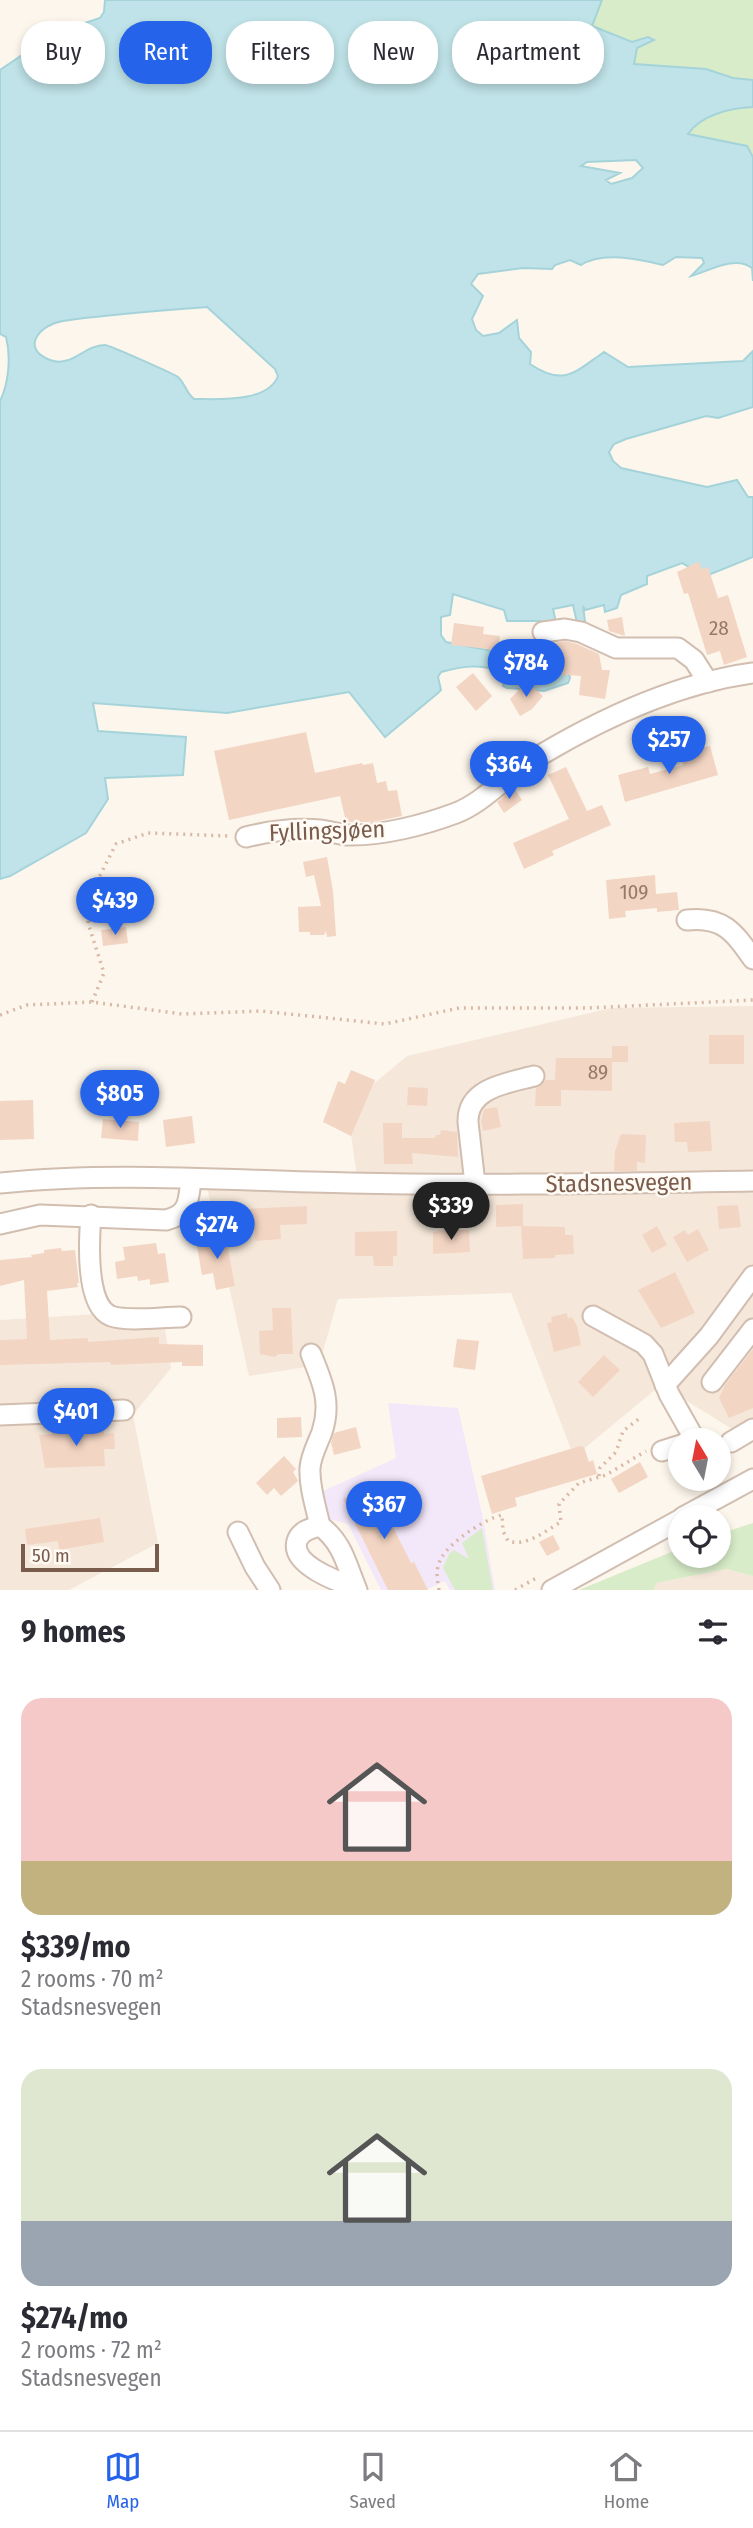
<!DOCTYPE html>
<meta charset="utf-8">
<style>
body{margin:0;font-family:"Fira Sans Condensed",sans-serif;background:#f7f7f7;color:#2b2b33;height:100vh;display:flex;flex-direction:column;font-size:26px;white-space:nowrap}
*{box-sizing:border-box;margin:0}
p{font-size:23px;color:#7c7c81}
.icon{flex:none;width:38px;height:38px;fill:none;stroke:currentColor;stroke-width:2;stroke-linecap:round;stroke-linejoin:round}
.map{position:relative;height:1590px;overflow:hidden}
.sheet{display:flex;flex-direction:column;background:#fff;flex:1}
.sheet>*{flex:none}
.banner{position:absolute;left:21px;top:21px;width:712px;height:63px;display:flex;gap:14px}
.needle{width:46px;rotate:350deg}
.fabs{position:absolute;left:668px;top:1428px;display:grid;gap:14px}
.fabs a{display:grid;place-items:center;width:63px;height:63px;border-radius:50%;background:#fff;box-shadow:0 4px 10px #0003;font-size:35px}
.scale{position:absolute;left:21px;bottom:18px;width:138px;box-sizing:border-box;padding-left:7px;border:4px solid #7a5c4d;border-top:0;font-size:19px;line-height:24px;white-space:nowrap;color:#7a5c4d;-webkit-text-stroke:5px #fffaf3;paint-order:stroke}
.price{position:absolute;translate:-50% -60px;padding:0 16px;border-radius:24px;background:#2563eb;color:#fff;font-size:23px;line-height:46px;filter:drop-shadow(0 2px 4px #0008)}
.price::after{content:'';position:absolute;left:50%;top:42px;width:21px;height:16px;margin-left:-10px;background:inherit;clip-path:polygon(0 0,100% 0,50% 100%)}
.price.current{background:#222;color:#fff}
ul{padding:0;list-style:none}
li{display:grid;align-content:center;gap:14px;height:371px;padding:0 21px}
li span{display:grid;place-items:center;height:217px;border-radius:21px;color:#555}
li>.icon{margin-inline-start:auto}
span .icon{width:126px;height:126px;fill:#fffc;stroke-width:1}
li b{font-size:30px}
h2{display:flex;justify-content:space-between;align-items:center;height:84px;padding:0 21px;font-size:30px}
.tag{padding:0 24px;border-radius:28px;background:#fff;box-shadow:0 4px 10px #0003;font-size:24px;line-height:63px}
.tag.current{background:#2563eb;color:#fff}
.tabs{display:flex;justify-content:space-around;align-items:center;height:98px;border-top:2px solid #e1e1e2;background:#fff;font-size:19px;color:#7c7c81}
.tabs a{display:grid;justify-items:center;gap:4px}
.tabs .current{color:#2563eb}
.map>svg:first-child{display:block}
.residential{fill:#f5e8da}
.education{fill:#f3e8fa}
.green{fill:#d8ecc9}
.water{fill:#bfe3e8;stroke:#a5d3da;stroke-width:2;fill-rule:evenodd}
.building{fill:#f3d5c3}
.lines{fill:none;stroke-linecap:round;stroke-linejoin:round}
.minor-casing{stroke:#d1beb0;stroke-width:23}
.path{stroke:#d9b8a5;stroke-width:3.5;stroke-dasharray:2 5;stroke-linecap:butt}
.minor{stroke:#fff;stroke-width:19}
.labels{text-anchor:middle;stroke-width:5;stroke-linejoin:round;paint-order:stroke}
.number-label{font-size:21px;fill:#987a6a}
.street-label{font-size:24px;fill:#7a5c4d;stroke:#fffaf3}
</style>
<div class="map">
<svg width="753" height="1590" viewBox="0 0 753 1590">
<rect width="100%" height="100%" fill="#fdf6ec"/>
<g class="residential">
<path d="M753 1006V1432L745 1437 661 1385 574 1457 511 1293 338 1299 319 1365 249 1376 204 1174 358 1184 347 1106 407 1056 611 1008Z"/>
<path d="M162 1310 171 1368 133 1415 158 1543 69 1590H0V1320Z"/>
<path d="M726 1569 753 1576V1590H654L656 1583Z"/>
</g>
<path class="education" d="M388 1403 458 1408 483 1518 495 1590H450L445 1581 426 1590H381L348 1524 325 1518 319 1493 396 1458Z"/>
<g class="green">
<path d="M602 0H753V80L733 78 706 69 634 64 637 48 653 40 648 37 632 42 591 26Z"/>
<path d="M742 107H753V157L687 135C700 116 722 113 742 107Z"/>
<path d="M753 1523V1576L726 1569 656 1583 654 1590H579L681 1548V1556H719V1534Z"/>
<path d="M482 1528 493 1590H455L443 1568 449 1554 454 1550 469 1559 462 1543Z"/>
</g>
<path class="water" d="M105 0H602L592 26 632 42 648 37 654 40 637 48 634 64 706 69 733 78 753 80V107C730 108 701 115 688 134L747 146 753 157V281L752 268C735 255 709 271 691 276L704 263 702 258 676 257 663 265C639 259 602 251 581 265L570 260 555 265 552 269 523 268 478 274 471 284 483 296 472 319 476 330 483 336 499 333 517 320 519 338 531 352 530 364C564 387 575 372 604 352L628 367 743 361 753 351V407L718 418 706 416 626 439 614 444 609 452 613 461 621 468 707 487 737 480 748 497H753V557L706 576 682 563 647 576V584L621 595 617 608 605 612 604 605 585 610 583 606 586 629 578 627 573 605 553 609 557 627 542 628 541 621H507L504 610 453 594 450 615 441 617V635L446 642 523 657 546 653 569 674 570 678 568 683 544 691 507 688 503 686 504 682 500 671C477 664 464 666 441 672L438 677 441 690 438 693 385 737 349 692 227 713 93 703 98 731 186 737 183 775 105 778 108 799 86 833 10 876 0 879V401C9 383 11 356 6 337L0 334V70L55 33 100 18 104 12ZM636 160 643 168 632 178 611 184 606 180 620 173 581 166 587 162ZM207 307 275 369 278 376C268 403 217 399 194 399 186 393 185 383 178 377 174 374 109 345 105 345 84 345 72 368 50 360 19 348 41 324 63 321 111 314 159 311 207 307Z"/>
<g class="building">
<path d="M698 562 700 563 702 569 708 567 718 598 728 595 747 657 724 665 720 651 707 655 688 593 684 594 677 572Z"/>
<path d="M622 617 625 636 609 631 607 620Z"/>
<path d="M454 623 484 627 483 634 500 636 498 650 451 645Z"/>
<path d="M565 641 577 644 599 654 602 670H610L605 699 579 695 581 676 541 673 542 659H551L548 644Z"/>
<path d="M473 673 492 696 476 711 456 687Z"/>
<path d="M527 682 543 696 532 709 520 716 510 699Z"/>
<path d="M306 732 315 773 362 763 363 765 373 763 377 783 386 781 388 791 397 790 402 816 373 822H346L340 796 229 820 214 751Z"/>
<path d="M710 746 718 775 625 802 618 775 648 767 650 774 683 765 681 758 697 753 696 749Z"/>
<path d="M566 767 587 811 602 805 611 825 552 851 554 855 524 869 513 843 569 819 548 775Z"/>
<path d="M514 788 522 800 504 813 497 802Z"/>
<path d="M327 857 333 891 336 936 327 937 326 931 324 935H310V932H299L298 907 321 906 314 875 306 877 303 862Z"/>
<path d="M655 875 656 894 677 892 679 910 657 912V908L625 911 626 917 609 919 606 880Z"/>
<path d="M126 927 128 943 103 946 101 930Z"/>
<rect x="709" y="1035" width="35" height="29"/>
<path d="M612 1046H628V1062H612V1091L561 1090V1106H535L536 1088 545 1080H555L556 1058H612Z"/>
<path d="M351 1070 375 1080 351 1136 323 1122 338 1081 345 1084Z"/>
<path d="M408 1087 428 1088 427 1106 407 1105Z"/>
<path d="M33 1100 34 1139 0 1140V1101Z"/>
<path d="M497 1107 501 1127 483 1131 481 1121 484 1109Z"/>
<path d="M192 1116 195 1143 166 1147 163 1120Z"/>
<path d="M103 1119 139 1122 138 1141 101 1138Z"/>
<path d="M710 1121 712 1151 688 1152 687 1142H675L674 1123Z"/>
<path d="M383 1123H402V1138H435L436 1135H440L441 1130 457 1132 458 1157 412 1153 413 1164H384Z"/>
<path d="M621 1134 646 1135 645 1163 637 1162V1171H614L615 1151Z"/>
<path d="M523 1204V1226L565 1227V1235H573L574 1254 555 1255V1258L523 1259 521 1226 496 1227V1205Z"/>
<path d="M738 1205 741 1227 719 1229 717 1206Z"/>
<path d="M307 1206V1224L280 1225 281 1239 255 1241 254 1224H245L244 1209Z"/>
<path d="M657 1226 667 1245 652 1253 642 1235Z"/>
<path d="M698 1229 709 1250 687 1262 673 1237 685 1230 688 1235Z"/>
<path d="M451 1230H469L470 1252 433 1254V1232Z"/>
<path d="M397 1231V1256H393V1266H374L373 1256H355V1232Z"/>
<path d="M225 1233 235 1286 216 1290 213 1273 202 1275 197 1246 208 1244 206 1236Z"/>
<path d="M156 1243 158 1254 165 1253 169 1282 150 1285V1279L138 1281 137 1276 117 1279 115 1262 125 1260 123 1247Z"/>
<path d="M61 1248 62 1251 75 1250 79 1283H77L78 1287 47 1291 50 1340 88 1338V1342L159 1337V1344L203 1345V1366H182V1362L111 1365 110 1362 0 1365V1340L27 1339 24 1280 0 1286V1260L32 1257 31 1255 44 1253V1250Z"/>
<path d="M675 1272 695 1313 661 1328 638 1290Z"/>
<path d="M272 1308H291L293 1354H278L275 1357 260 1354 259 1331 273 1330Z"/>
<path d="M567 1313 568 1318 572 1317 577 1326 581 1345 554 1352 547 1323 552 1322 551 1317Z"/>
<path d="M457 1339 479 1341 475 1370 453 1367Z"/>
<path d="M753 1349V1408L729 1418 719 1398 725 1385Z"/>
<path d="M604 1355 620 1370 593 1397 578 1382Z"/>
<path d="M301 1417 302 1437 277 1438V1418Z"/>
<path d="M356 1427 361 1448 334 1455 331 1443 334 1433Z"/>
<path d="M104 1428V1434L114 1433 115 1449H104L105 1466 45 1468 39 1435 52 1434V1430Z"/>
<path d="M580 1446 584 1447 589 1462 593 1460 597 1474 515 1498 517 1506 492 1514 481 1476Z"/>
<path d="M284 1456 296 1469 293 1472 298 1481 281 1496 274 1488 267 1495 256 1483Z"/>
<path d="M640 1462 648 1477 619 1493 611 1479Z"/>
<path d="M381 1486 391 1506 384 1509 411 1563 414 1562 428 1590H388L343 1499 358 1492 360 1496Z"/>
<path d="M100 1518 104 1542 59 1550 58 1541 27 1545 25 1529Z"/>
<path d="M553 1535 560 1549 547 1556 539 1542Z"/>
</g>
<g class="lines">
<defs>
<g id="minor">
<path d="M543 632 565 629 581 632 616 648H678L694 660 708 682"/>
<path d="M246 837C270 831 296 828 320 830 329 831 338 834 347 835 382 836 424 825 456 813 482 803 503 779 526 764 594 722 673 684 753 673"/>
<path d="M687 920C723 916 734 932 753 959"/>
<path d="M0 1183C116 1171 234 1181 350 1183 484 1186 619 1183 753 1181"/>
<path d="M475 1184 468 1122C467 1088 507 1083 534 1076"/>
<path d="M91 1215C89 1239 85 1306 111 1316 128 1322 162 1317 181 1317"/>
<path d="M0 1224 40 1215 166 1220C190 1214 188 1201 191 1180"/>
<path d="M593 1316 644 1344 653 1354 669 1394 695 1440"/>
<path d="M311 1354C322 1381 332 1402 322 1432 318 1443 311 1455 310 1468 309 1487 316 1507 320 1526"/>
<path d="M712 1382 753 1329"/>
<path d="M665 1385 709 1336 753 1276"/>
<path d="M0 1415 124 1410"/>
<path d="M731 1442 753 1429"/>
<path d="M662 1451 681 1445"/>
<path d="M683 1517 753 1479"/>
<path d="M238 1532 255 1567 270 1590"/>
<path d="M356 1588C339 1582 290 1565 297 1541 300 1531 311 1528 320 1526 343 1542 347 1567 357 1590"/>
<path d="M552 1590 681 1519"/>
</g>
</defs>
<use href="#minor" class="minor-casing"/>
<g class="path">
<path d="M92 1002 104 973 88 923 92 891 116 844 148 833 230 836"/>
<path d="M0 1015 27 1005 92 1002 182 1014 261 1011 385 1024 459 1008H588L753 1000"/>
<path d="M599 1476 600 1468 616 1452 623 1431 640 1418"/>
<path d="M439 1590C437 1578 435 1568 442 1557 451 1541 485 1519 502 1515L503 1531 508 1541C527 1547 545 1531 561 1522L559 1504 579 1483 606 1475 646 1451"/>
<path d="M515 1590 538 1577"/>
</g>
<use href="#minor" class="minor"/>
</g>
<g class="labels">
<g class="number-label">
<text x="719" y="635">28</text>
<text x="634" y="899">109</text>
<text x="598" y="1079">89</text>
</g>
<g class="street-label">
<text transform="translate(327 831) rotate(-2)" y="8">Fyllingsjøen</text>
<text transform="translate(619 1183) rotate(-1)" y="8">Stadsnesvegen</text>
</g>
</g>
</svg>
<div class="fabs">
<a><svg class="needle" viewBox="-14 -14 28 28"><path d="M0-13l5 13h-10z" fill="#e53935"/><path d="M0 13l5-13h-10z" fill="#7c7c81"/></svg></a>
<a><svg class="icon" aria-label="locate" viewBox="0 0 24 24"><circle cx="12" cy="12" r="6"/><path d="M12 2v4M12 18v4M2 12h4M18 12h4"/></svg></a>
</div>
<div class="scale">50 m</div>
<b class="price" style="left:526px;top:699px">$784</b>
<b class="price" style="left:669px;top:776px">$257</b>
<b class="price" style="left:509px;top:801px">$364</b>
<b class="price" style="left:115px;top:937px">$439</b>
<b class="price" style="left:120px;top:1130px">$805</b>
<b class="price current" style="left:451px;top:1242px">$339</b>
<b class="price" style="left:217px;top:1261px">$274</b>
<b class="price" style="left:76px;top:1448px">$401</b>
<b class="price" style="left:384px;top:1541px">$367</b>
<div class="banner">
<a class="tag">Buy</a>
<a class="tag current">Rent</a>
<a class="tag">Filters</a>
<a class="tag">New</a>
<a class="tag">Apartment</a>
</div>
</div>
<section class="sheet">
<h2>9 homes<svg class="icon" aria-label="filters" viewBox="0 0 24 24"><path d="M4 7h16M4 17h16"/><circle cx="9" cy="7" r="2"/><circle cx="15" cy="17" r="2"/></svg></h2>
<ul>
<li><span style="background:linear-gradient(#f6c9c9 75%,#c2b280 0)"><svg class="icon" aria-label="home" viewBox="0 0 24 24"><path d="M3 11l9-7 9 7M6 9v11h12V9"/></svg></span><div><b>$339/mo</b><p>2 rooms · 70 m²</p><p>Stadsnesvegen</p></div></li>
<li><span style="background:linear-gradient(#dfe7d0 70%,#9aa5b1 0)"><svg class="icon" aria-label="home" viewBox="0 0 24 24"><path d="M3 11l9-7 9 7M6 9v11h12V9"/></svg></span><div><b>$274/mo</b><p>2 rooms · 72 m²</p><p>Stadsnesvegen</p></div></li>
</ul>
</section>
<nav class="tabs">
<a class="current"><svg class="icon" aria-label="map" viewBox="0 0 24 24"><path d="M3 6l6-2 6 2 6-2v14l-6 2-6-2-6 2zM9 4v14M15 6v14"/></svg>Map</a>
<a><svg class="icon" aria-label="saved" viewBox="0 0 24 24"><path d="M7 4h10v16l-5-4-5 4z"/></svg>Saved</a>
<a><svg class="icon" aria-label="home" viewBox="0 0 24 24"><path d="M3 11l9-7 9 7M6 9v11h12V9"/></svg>Home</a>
</nav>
